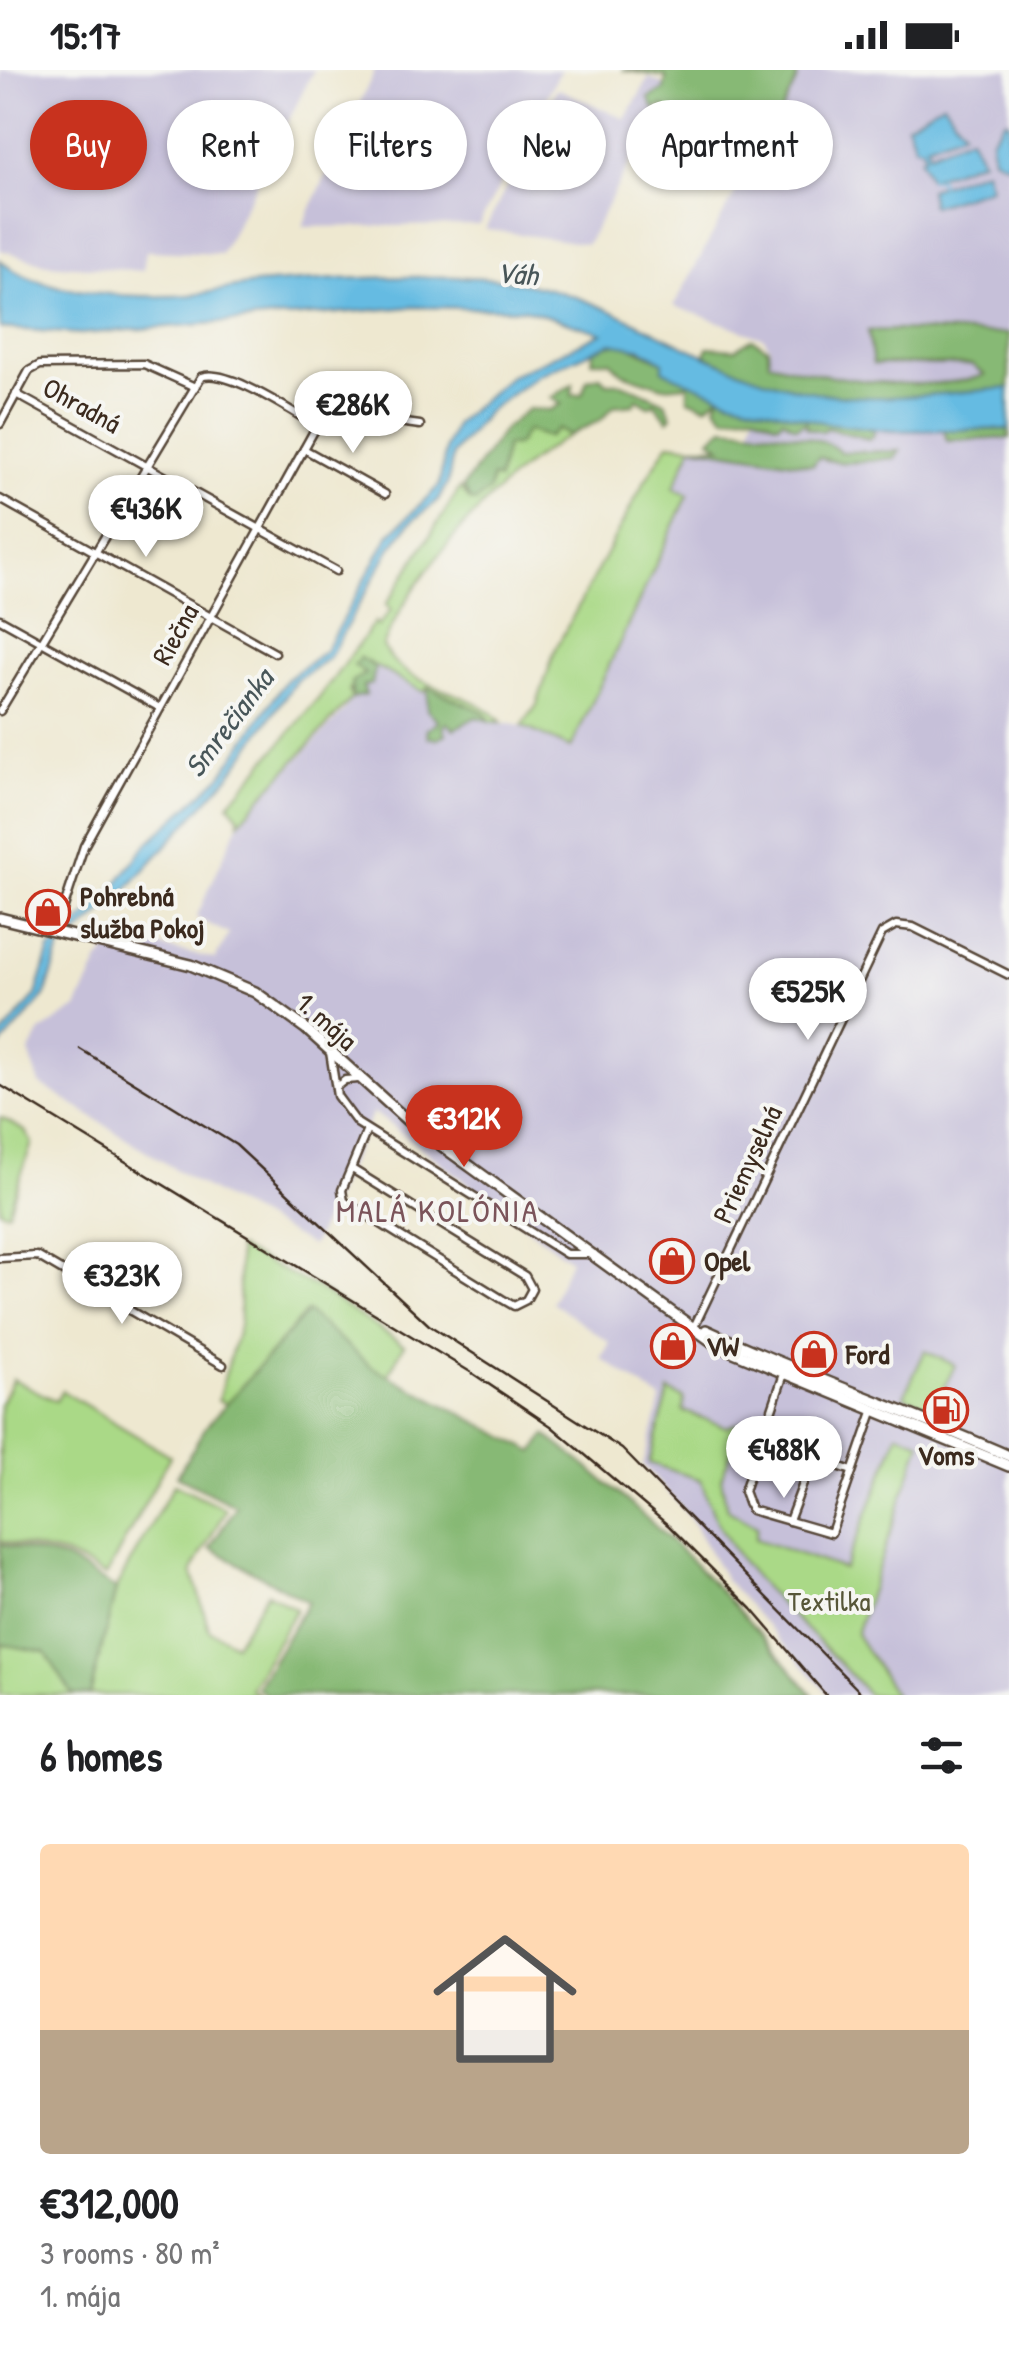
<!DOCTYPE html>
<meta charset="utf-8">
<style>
body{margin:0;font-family:"Patrick Hand",sans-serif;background:#f6f6f6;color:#202124;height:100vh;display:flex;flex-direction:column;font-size:38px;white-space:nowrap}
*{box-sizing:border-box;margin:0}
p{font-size:32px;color:#757577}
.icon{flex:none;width:55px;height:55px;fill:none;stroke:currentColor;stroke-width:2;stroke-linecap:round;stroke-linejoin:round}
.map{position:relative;height:1625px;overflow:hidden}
.panel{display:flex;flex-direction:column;background:#fff;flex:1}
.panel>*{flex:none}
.hud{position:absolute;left:30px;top:30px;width:950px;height:90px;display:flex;gap:20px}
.price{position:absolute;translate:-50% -85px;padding:0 22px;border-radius:35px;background:#fff;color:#222;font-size:32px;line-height:65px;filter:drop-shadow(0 2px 5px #0008)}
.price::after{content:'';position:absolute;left:50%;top:60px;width:30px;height:22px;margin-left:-15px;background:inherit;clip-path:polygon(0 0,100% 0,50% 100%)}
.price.current{background:#c8321e;color:#fff}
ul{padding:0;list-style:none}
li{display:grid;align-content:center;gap:20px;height:530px;padding:0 40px}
li span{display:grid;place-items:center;height:310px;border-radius:10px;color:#555}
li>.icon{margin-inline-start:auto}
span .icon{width:180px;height:180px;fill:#fffc;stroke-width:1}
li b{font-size:42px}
h2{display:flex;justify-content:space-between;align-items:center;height:120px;padding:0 40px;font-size:42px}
.chip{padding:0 35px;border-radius:45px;background:#fff;box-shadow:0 2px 8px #0004;font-size:35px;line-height:90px}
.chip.current{background:#c8321e;color:#fff}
.status{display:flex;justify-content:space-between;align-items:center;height:70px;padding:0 50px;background:#fff;direction:ltr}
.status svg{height:28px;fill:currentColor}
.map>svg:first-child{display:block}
.industrial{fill:#c6c0d9}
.green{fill:#aad987;stroke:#728252;stroke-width:2.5}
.forest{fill:#87b974;stroke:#617249;stroke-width:2.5}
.water{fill:#65bbe2;stroke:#507280;stroke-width:2.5}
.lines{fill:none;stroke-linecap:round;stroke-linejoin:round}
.stream{stroke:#65bbe2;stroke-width:2.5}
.street-casing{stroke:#564639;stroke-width:11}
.primary-casing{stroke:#564639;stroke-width:14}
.street{stroke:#fff;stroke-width:6}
.primary{stroke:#fff;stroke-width:9}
.rail{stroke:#3b2a1e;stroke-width:2.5}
.labels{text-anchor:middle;stroke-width:8;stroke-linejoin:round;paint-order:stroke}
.street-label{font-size:28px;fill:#3b2a1e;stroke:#f6f6f2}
.poi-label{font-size:28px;font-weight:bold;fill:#3b2a1e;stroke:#f6f6f2;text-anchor:start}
.park-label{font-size:28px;fill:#575638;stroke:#f6f6f2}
.water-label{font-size:30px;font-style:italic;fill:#485659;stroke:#f6f6f2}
.quarter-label{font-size:32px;letter-spacing:2.5px;fill:#7b545a;stroke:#f6f6f2}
</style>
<div class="status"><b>15:17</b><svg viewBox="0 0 49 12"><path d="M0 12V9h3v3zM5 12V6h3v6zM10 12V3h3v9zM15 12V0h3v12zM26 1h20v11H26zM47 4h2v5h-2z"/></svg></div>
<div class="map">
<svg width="1009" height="1625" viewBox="0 0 1009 1625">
<rect width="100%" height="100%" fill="#f6f6f2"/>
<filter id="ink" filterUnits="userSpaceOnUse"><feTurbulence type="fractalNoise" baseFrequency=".01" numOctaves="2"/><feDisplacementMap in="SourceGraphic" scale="20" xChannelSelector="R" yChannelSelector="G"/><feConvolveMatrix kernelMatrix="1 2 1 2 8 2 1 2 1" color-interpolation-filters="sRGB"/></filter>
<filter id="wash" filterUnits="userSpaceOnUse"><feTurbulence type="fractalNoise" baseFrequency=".0048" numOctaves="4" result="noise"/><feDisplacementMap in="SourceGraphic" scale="40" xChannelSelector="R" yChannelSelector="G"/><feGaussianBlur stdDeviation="2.25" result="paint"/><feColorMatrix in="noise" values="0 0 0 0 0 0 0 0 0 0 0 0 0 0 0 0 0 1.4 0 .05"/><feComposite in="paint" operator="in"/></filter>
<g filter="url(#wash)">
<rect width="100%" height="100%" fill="#eee8d0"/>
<g class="industrial">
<path d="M0 0H314L221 184 146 181 143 201 47 194 0 180Z"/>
<path d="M375 0H561L479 155 302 157Z"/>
<path d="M801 0H1009V1625H829L725 1509 689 1446 643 1395 661 1329 601 1288 610 1273 552 1232 570 1190 373 1042 312 1176 197 1113 40 1014 29 983 40 962 77 938 99 891 117 867 215 889 229 864 196 848 239 752 342 643 375 597 483 650 522 656 572 678 687 425 674 419 692 376 745 384 770 278 764 268 674 236Z"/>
<path d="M649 8 670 17 587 174 485 159 557 18 625 49Z"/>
</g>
<g class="green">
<path d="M527 360 557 359 570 365C503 402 411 505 383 576 405 622 476 618 502 653L490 651 483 642 428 617 424 622 360 588 365 604 349 620 352 628 239 752V746L229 734 319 628 375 552 378 556 391 540 386 535 460 418 470 430 492 406 497 409 506 375Z"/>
<path d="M669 373 692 376 674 418 688 425 571 678 522 656 537 635 555 580 645 411Z"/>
<path d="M0 1047 25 1061 32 1073 8 1143 0 1140Z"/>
<path d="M238 1178 317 1218 404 1275 388 1305 372 1297 306 1242 226 1334 218 1330 240 1252Z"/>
<path d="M925 1281 955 1295 934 1339 904 1326Z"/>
<path d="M13 1309 56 1331 62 1321 170 1386 106 1506 66 1485 0 1471V1335Z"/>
<path d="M669 1321 684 1328 683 1341 726 1357 743 1352 721 1408 727 1439 757 1456 755 1469 844 1499C863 1454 882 1410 898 1363L921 1372 856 1564 895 1625H868C808 1550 729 1508 701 1410L649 1393Z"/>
<path d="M174 1414 226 1439 192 1501 209 1560 235 1574 267 1523 296 1539 250 1619 258 1625H90L117 1516Z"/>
<path d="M2 1573 46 1582 73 1625H0Z"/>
</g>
<g class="forest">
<path d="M622 0H791L798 7 769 68 733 87 680 62 665 37 654 39 649 28 664 20 666 7Z"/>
<path d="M896 260 1009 264V318C973 321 937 329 901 331 835 334 763 314 705 285L708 277 735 279 752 269 768 278 769 292C830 309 925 324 985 305L972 295 873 294 868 261Z"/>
<path d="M621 272 664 292 663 299C673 305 682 306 692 310 753 333 804 348 870 357L874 364 869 369 827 358 822 362 807 358 806 352 796 357 783 349 778 354 753 343 725 347 716 336 719 327 706 336 688 329V315L663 317 622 303 610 291H592L594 278Z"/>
<path d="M600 306 607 313H622L665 332 672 346 668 350 654 333 649 336 637 329 634 334 614 336 601 350 570 365 558 359 548 367 527 360 517 375 506 376 498 410 492 407 489 421 475 432 470 430 463 417 504 359 528 339 550 340 561 334 551 328 573 314 572 325 582 324 587 310Z"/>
<path d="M724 357C750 360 824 363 840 382L900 381 895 388C868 389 845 398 819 387L813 395 692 376H721L710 369Z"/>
<path d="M1009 359V368L947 371 944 360Z"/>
<path d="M360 588 375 597 372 614 363 616 366 625 352 628V611L365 604 354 595Z"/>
<path d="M428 617 483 642 490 651 476 647 454 659 447 653 443 656 446 664 438 669 428 667 427 659 439 651 427 640Z"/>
<path d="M307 1242 372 1297 534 1382 546 1365C652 1444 728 1525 813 1625H268L256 1618 308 1532 210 1478 236 1436 177 1406 205 1358Z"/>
<path d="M0 1474 66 1489 116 1519 90 1625H73L45 1582 0 1574Z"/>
</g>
<g class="water">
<path d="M943 33 964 61 927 75 929 83 970 66 982 90 929 109 920 88 925 85 921 77 915 76 907 54Z"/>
<path d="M1005 50 1009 51V95L993 88 991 69Z"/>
<path d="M985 100 990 118 932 136 929 119Z"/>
<path d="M0 190C34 224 141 229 190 225 212 223 234 216 257 214 325 209 394 206 462 207 594 208 660 278 776 313 858 338 926 324 1009 318V359L892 361 826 353 729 329 674 306 663 299V292L642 279 611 273 538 305 488 341 453 384 448 412 438 430 410 453 390 479 329 588 296 611 231 704 117 830 60 879 45 926 0 977V968L36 925 50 880 104 830 147 774 221 706 286 610 325 581 390 464 439 416 446 377 456 353 510 306 602 263 524 239 412 237 81 264 0 258Z"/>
</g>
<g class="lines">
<path class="stream" d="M929 109H939L941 115"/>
</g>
</g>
<g filter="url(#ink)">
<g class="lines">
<defs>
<g id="street">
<path d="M16 324 336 501"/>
<path d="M0 354 29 301 40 295 144 294 195 317"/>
<path d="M304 379 385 424"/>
<path d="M0 429 275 583"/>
<path d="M0 549 160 638"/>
<path d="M0 641 201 307C227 297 292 342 317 356"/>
<path d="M56 861 84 776 335 323 391 351 420 355"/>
<path d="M330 982 337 1026 357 1053 566 1184H594"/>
<path d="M336 1017 345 1010 358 1009"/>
<path d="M352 1099 525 1206 532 1219 526 1230 514 1236 502 1229 344 1131 342 1120 367 1060"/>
<path d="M0 1188 37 1186 223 1295"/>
<path d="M695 1255 882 863 896 855 913 857 1009 905"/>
<path d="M785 1301 744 1421 751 1440 831 1463 874 1339"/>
<path d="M762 1369 852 1401"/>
<path d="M789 1451 813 1387"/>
</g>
<g id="primary">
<path d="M0 848 191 895 255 922 305 958 409 1052 717 1275 1009 1396"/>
<path d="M706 1260C805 1306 909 1342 1009 1386"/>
</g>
</defs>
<use href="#street" class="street-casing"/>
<use href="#primary" class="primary-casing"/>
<use href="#street" class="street"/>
<use href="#primary" class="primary"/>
<g class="rail">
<path d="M80 979 236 1075 429 1255 622 1379 863 1625"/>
<path d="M0 1015 472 1303 551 1356 669 1456 752 1539 826 1625"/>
</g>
</g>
</g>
<defs>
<symbol id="shop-ring" viewBox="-11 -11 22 22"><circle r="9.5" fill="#f6f6f2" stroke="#c8321e" stroke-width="1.5"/><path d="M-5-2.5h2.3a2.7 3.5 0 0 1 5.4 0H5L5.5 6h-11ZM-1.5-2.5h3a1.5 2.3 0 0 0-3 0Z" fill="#c8321e"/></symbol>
<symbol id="fuel-ring" viewBox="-11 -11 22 22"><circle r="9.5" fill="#f6f6f2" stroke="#c8321e" stroke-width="1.5"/><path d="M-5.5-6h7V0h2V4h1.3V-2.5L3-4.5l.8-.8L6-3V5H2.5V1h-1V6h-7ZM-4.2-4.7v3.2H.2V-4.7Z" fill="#c8321e"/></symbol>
</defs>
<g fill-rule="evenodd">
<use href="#shop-ring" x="23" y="817" width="50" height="50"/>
<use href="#shop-ring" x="647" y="1166" width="50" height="50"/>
<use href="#shop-ring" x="648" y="1251" width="50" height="50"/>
<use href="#shop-ring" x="789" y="1259" width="50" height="50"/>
<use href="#fuel-ring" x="921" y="1315" width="50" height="50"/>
</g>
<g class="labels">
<g class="street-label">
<text transform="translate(82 335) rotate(29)" y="10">Ohradná</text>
<text transform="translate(175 564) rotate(-61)" y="10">Riečna</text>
<text transform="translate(327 951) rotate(42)" y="10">1. mája</text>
<text transform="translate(747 1094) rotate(-65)" y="10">Priemyselná</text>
</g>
<g class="poi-label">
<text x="80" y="836">Pohrebná<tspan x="80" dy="32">služba Pokoj</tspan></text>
<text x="704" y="1201">Opel</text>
<text x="706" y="1286">VW</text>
<text x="846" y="1294">Ford</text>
<text x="946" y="1395" text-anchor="middle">Voms</text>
</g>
<g class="park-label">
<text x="829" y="1541">Textilka</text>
</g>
<g class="water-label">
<text transform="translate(517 204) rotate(4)" y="10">Váh</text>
<text transform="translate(229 653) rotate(-53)" y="10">Smrečianka</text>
</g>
<g class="quarter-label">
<text x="438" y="1152">MALÁ KOLÓNIA</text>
</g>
</g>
</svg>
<b class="price" style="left:353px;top:386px">€286K</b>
<b class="price" style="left:146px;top:490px">€436K</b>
<b class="price" style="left:808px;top:973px">€525K</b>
<b class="price current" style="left:464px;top:1100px">€312K</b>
<b class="price" style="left:122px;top:1257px">€323K</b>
<b class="price" style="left:784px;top:1431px">€488K</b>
<div class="hud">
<a class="chip current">Buy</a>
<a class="chip">Rent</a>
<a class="chip">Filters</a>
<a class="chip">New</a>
<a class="chip">Apartment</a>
</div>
</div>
<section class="panel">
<h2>6 homes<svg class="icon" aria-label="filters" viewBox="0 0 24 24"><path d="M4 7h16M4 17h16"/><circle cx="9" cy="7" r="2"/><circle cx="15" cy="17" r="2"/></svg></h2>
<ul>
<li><span style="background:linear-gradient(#ffd9b3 60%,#b9a48a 0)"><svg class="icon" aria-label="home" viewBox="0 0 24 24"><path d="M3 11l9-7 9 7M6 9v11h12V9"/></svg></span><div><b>€312,000</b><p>3 rooms · 80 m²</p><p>1. mája</p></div></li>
</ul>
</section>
